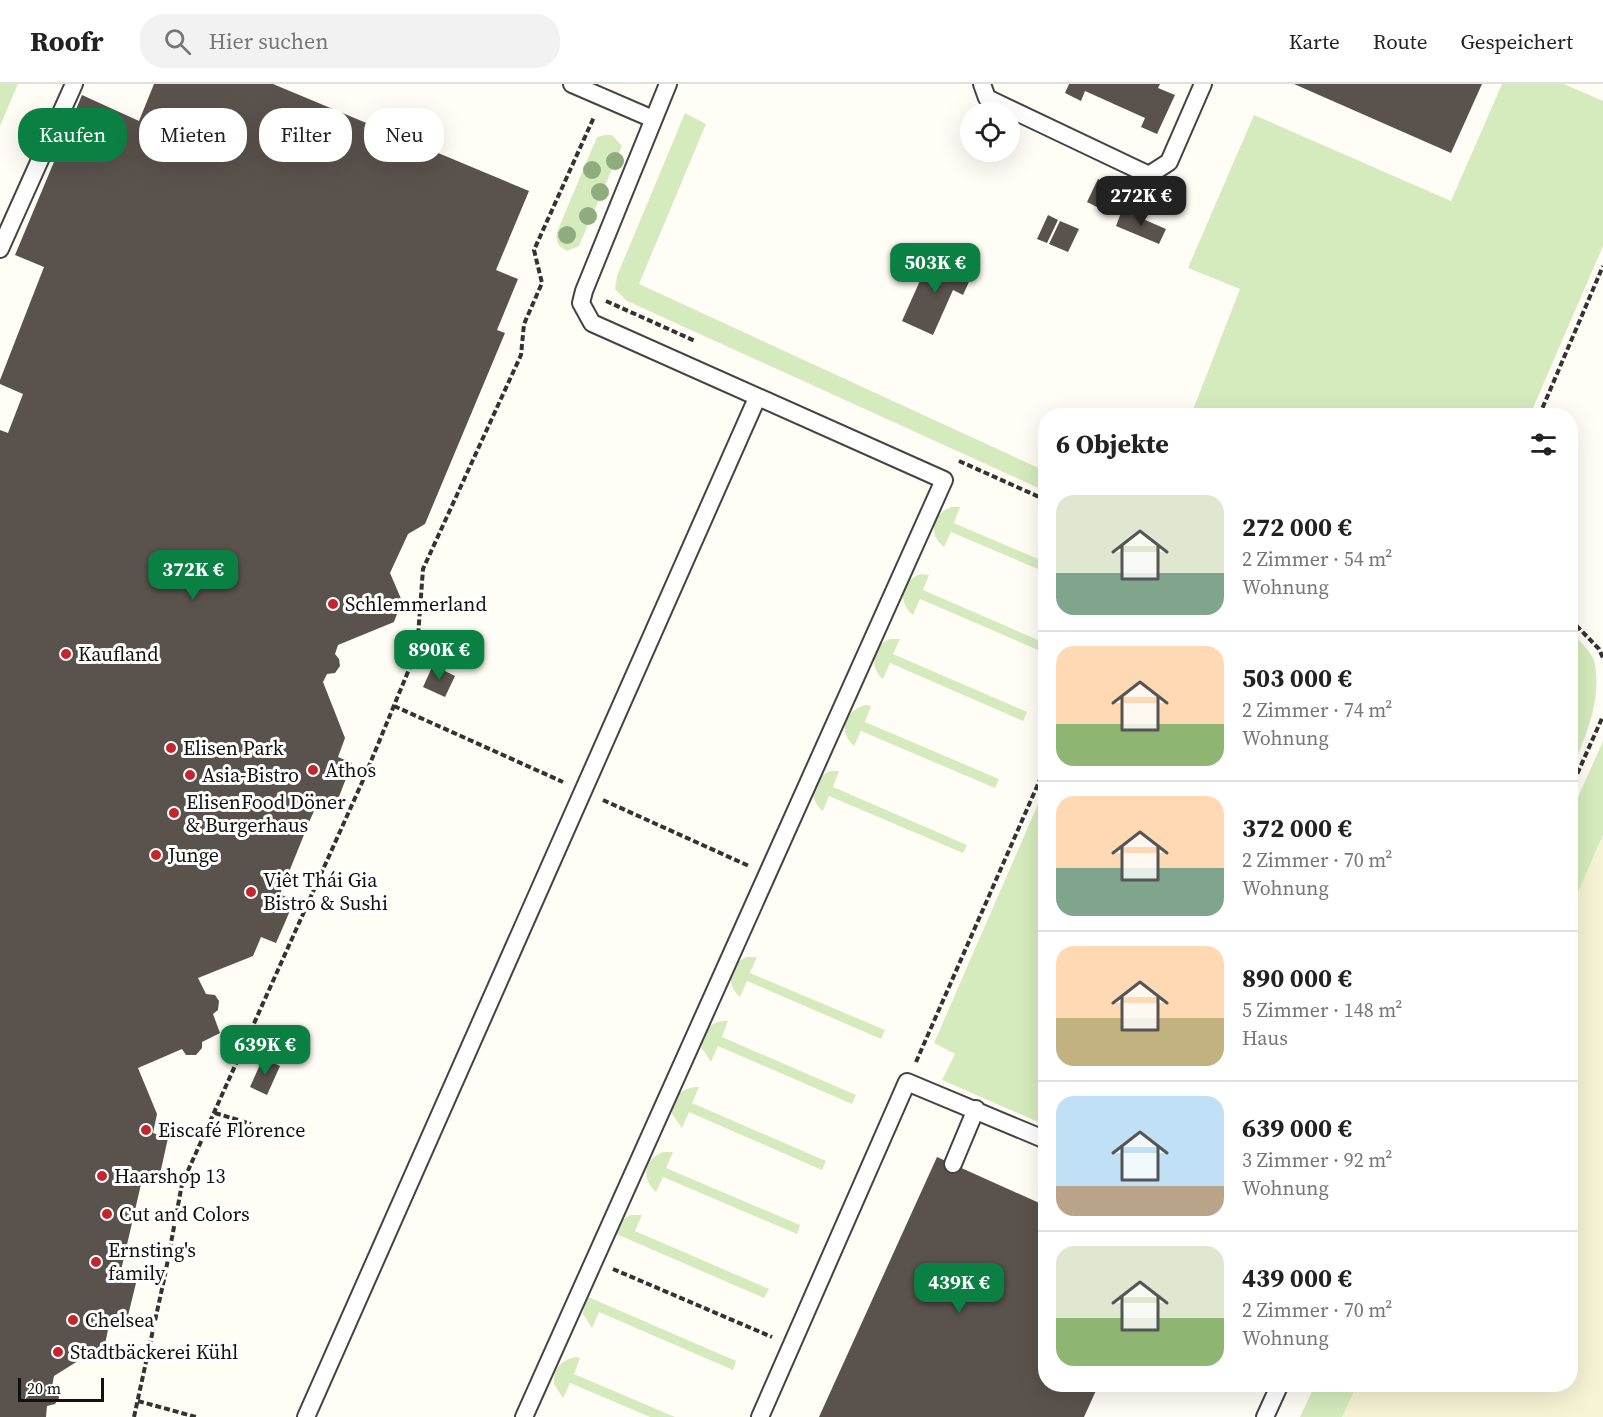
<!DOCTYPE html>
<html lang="de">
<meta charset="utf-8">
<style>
body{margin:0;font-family:"Source Serif 4",serif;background:#f2f2f2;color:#222;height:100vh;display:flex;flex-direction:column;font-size:22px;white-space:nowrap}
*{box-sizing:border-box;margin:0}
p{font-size:20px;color:#767676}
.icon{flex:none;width:33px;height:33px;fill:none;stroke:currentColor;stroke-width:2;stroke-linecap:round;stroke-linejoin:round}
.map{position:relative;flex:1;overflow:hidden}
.drawer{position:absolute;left:1038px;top:324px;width:540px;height:984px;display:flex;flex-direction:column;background:#fff;border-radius:24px;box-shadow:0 6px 24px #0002}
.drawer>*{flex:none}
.top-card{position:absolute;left:18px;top:24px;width:570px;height:54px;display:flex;gap:12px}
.tools{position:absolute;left:960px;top:18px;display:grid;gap:12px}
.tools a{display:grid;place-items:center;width:60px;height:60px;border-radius:50%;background:#fff;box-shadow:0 6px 24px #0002;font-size:30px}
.scale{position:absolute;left:18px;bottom:15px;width:86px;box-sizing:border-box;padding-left:6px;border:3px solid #111;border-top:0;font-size:16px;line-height:21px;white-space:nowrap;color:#111;-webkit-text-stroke:4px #fff;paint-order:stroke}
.price{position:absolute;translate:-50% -51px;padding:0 14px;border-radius:12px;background:#0b8043;color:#fff;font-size:20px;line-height:39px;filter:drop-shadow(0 2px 3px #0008)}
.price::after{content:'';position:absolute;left:50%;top:36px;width:18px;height:14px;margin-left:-9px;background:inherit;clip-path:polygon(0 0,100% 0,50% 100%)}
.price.current{background:#222;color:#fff}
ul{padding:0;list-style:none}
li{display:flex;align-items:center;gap:18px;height:150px;padding:0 18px}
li+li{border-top:2px solid #e0e0e0}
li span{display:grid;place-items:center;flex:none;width:168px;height:120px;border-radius:18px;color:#555}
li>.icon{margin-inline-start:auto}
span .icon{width:72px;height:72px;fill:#fffc;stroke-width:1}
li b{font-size:26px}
h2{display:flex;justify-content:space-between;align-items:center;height:72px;padding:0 18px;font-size:26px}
.tag{padding:0 21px;border-radius:24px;background:#fff;box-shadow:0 6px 24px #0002;font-size:21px;line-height:54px}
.tag.current{background:#0b8043;color:#fff}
header{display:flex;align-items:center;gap:36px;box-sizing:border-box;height:84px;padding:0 30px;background:#fff;border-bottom:2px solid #e0e0e0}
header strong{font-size:28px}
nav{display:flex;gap:33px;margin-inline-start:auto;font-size:21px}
.search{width:420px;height:54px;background:#f2f2f2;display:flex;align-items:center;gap:15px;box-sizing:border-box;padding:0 21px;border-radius:24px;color:#767676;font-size:22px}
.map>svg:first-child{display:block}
.farmland{fill:#f6f3d4}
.green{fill:#d5ebbd}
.building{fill:#5a524d}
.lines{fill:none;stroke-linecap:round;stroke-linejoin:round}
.lane-casing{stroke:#444;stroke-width:20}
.path{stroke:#333;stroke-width:4;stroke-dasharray:6 3;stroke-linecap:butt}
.lane{stroke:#fff;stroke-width:16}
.tree{fill:#8dad7f}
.poi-dot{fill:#c4262e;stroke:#fff;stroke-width:2}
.labels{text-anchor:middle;stroke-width:6;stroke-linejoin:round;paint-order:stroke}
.poi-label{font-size:20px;fill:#111;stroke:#fff;text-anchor:start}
</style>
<header>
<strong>Roofr</strong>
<div class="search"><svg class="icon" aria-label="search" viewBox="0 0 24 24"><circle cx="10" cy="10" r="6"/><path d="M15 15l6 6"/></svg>Hier suchen</div>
<nav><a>Karte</a><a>Route</a><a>Gespeichert</a></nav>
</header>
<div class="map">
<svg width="1603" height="1333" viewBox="0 0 1603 1333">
<rect width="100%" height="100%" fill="#fffdf5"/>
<path class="farmland" d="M1603 751V1333H1342L1357 1301 1570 1300 1571 824Z"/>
<g class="green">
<path d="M0 0H18L0 42Z"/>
<path d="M1502 0H1564L1603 17V162L1530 331H1191L1240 205 1188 184 1254 31 1451 117Z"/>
<path d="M685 29 706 40 639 200 1045 387V407L627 217 615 205 617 192Z"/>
<path d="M605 51H612L622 62 579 162 567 167C558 162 555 158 557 148L597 53Z"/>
<path d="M951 423H960L954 439 1045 478V488L951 448 944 463C927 450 933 430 951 423Z"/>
<path d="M920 490 929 491 923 506 1045 559V569L920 515 913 531C897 518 901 498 920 490Z"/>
<path d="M1571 547C1578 556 1589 565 1594 576 1603 614 1586 652 1571 687Z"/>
<path d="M890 555H900L893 570 1027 628 1023 637 890 579 883 595C868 582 872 562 890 555Z"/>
<path d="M866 621 871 622 865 638 999 695 995 704 861 647 854 662C837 647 845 626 866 621Z"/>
<path d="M1603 657V751L1571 824V729Z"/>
<path d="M830 687H839L833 703 967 761 963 769 829 712 823 727C807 715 812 694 830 687Z"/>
<path d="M1045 704 1046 1041H1045L942 996 955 970 934 959Z"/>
<path d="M747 873H757L750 889 885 946 881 955 747 897 740 913C725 900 729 880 747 873Z"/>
<path d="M728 937 722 953 856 1011 852 1020 718 962 711 978 701 963C701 947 711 936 728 937Z"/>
<path d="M699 1003 692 1019 826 1077 822 1086 689 1028 682 1044 672 1030C672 1012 682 1003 699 1003Z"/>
<path d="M663 1068H673L666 1084 800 1141 797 1150 663 1093 656 1108C641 1095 644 1075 663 1068Z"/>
<path d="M630 1131H642L635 1147 769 1205 764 1214 614 1149 620 1138Z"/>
<path d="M586 1212 736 1277 733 1286 599 1228 592 1244 583 1230Z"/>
<path d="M575 1273 580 1274 574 1290 675 1333H650L570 1299 563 1314 554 1300C553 1285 561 1276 575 1273Z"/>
<path d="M1315 1301H1357L1342 1333H1300Z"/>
</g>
<g class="building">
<path d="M154 0H273L529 107 496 186 518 195 497 246 505 249 425 440 408 450 390 489 402 517 394 538 338 561 335 570 339 575 340 582 335 589 327 590 323 598 345 654 338 673 352 679 335 723 319 716 310 736 280 810 294 817 286 836 276 859 261 853 253 872 198 894 206 910 215 911 219 917 218 926 213 930 220 949 202 958V964L196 971H186L182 965 138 984 157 1030 153 1049 168 1054 158 1099 142 1096 119 1195 136 1199 125 1244 109 1241 105 1260 54 1292 52 1302 57 1305 59 1314 55 1320 47 1322 46 1333H0V346L8 349 23 310 0 300V296L44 183 15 171 82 11 139 37Z"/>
<path d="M1069 0H1160L1158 4 1175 11 1157 50 1141 43 1145 34 1085 7 1081 17 1065 9Z"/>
<path d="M1294 0H1482L1451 69Z"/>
<path d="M1098 95 1108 100 1097 123 1087 118Z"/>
<path d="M1122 126 1166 145 1159 160 1116 142Z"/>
<path d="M1048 131 1058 136 1047 159 1037 155Z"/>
<path d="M1060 137 1079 145 1068 168 1049 160Z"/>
<path d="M931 172 973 189 963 211 953 206 933 251 902 237Z"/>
<path d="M433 581 455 592 445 613 423 603Z"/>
<path d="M263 974 280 982 267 1011 250 1003Z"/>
<path d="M937 1073 1046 1122V1300H1099L1084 1333H819Z"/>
</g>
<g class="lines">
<defs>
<g id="lane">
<path d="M572 0 653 35"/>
<path d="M982 0 987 14 1149 91 1169 78 1203 0"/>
<path d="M0 165 74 0"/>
<path d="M953 1080 976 1025"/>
<path d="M306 1333 757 314"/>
<path d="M524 1333 944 396 592 239 581 219 584 207 668 0"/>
<path d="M760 1333 907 998 1046 1056"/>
<path d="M1265 1333 1280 1300"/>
</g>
</defs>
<use href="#lane" class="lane-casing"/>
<g class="path">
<path d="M606 217 695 257"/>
<path d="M1539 332 1603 182"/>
<path d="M959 377 1046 416"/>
<path d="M1570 535 1599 565 1603 574"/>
<path d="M394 622 563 698"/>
<path d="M1570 706 1603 632"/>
<path d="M603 716 749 782"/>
<path d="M916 978 1046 682"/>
<path d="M215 1029 251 1040"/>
<path d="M613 1185 772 1253"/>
<path d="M138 1317 196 1333"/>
<path d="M134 1333 165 1191 182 1100 364 694 417 566 423 485 521 271 524 240 542 199 534 166 594 33"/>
</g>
<use href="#lane" class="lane"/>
</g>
<g class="tree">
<circle cx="615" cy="77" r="9"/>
<circle cx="592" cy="86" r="9"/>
<circle cx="600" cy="108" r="9"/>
<circle cx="588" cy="132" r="9"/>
<circle cx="567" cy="151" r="9"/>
</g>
<g class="poi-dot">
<circle cx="333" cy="520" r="6"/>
<circle cx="66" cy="570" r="6"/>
<circle cx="171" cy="664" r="6"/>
<circle cx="313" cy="686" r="6"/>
<circle cx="190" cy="691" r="6"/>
<circle cx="174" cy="729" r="6"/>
<circle cx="156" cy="771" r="6"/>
<circle cx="251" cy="808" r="6"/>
<circle cx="146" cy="1046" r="6"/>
<circle cx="102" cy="1092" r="6"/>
<circle cx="107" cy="1130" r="6"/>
<circle cx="96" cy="1178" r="6"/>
<circle cx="73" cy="1236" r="6"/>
<circle cx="58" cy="1268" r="6"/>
</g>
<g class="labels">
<g class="poi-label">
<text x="345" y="527">Schlemmerland</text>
<text x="78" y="577">Kaufland</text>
<text x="183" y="671">Elisen Park</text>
<text x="325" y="693">Athos</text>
<text x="202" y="698">Asia-Bistro</text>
<text x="186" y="725">ElisenFood Döner<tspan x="186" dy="23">&amp; Burgerhaus</tspan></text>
<text x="168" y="778">Junge</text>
<text x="263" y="803">Viêt Thái Gia<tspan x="263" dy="23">Bistro &amp; Sushi</tspan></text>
<text x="158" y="1053">Eiscafé Florence</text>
<text x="114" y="1099">Haarshop 13</text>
<text x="119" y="1137">Cut and Colors</text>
<text x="108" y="1173">Ernsting's<tspan x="108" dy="23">family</tspan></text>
<text x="85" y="1243">Chelsea</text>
<text x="70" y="1275">Stadtbäckerei Kühl</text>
</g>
</g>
</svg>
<div class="tools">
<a><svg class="icon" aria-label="locate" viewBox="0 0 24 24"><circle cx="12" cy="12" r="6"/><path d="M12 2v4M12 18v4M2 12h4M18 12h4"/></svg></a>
</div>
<div class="scale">20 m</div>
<b class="price current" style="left:1141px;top:143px">272K €</b>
<b class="price" style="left:935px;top:210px">503K €</b>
<b class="price" style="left:193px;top:517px">372K €</b>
<b class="price" style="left:439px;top:597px">890K €</b>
<b class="price" style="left:265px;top:992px">639K €</b>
<b class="price" style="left:959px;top:1230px">439K €</b>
<div class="top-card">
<a class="tag current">Kaufen</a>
<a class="tag">Mieten</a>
<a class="tag">Filter</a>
<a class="tag">Neu</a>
</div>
<section class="drawer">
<h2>6 Objekte<svg class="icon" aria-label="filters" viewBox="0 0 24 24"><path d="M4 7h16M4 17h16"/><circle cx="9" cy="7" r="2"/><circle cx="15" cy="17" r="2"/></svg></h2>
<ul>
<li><span style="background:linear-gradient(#dfe7d0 65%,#7fa58c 0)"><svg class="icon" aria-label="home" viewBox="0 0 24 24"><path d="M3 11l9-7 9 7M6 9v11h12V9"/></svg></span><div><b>272 000 €</b><p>2 Zimmer · 54 m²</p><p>Wohnung</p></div></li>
<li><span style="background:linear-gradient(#ffd9b3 65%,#8fb573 0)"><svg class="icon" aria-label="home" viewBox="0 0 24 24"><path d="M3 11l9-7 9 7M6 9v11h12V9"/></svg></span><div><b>503 000 €</b><p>2 Zimmer · 74 m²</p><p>Wohnung</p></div></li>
<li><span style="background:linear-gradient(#ffd9b3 60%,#7fa58c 0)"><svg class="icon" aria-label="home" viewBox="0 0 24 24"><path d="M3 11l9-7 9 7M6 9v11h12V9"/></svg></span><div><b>372 000 €</b><p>2 Zimmer · 70 m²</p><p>Wohnung</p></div></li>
<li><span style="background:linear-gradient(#ffd9b3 60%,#c2b280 0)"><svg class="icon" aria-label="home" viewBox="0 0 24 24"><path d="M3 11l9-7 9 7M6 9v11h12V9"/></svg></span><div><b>890 000 €</b><p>5 Zimmer · 148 m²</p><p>Haus</p></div></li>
<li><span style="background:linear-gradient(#bfe0f5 75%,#b9a48a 0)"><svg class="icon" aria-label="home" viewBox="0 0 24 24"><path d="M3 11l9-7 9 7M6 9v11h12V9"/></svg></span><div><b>639 000 €</b><p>3 Zimmer · 92 m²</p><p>Wohnung</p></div></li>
<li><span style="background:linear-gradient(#dfe7d0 60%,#8fb573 0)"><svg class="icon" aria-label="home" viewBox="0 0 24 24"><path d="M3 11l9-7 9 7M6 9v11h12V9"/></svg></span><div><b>439 000 €</b><p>2 Zimmer · 70 m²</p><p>Wohnung</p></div></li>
</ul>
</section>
</div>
